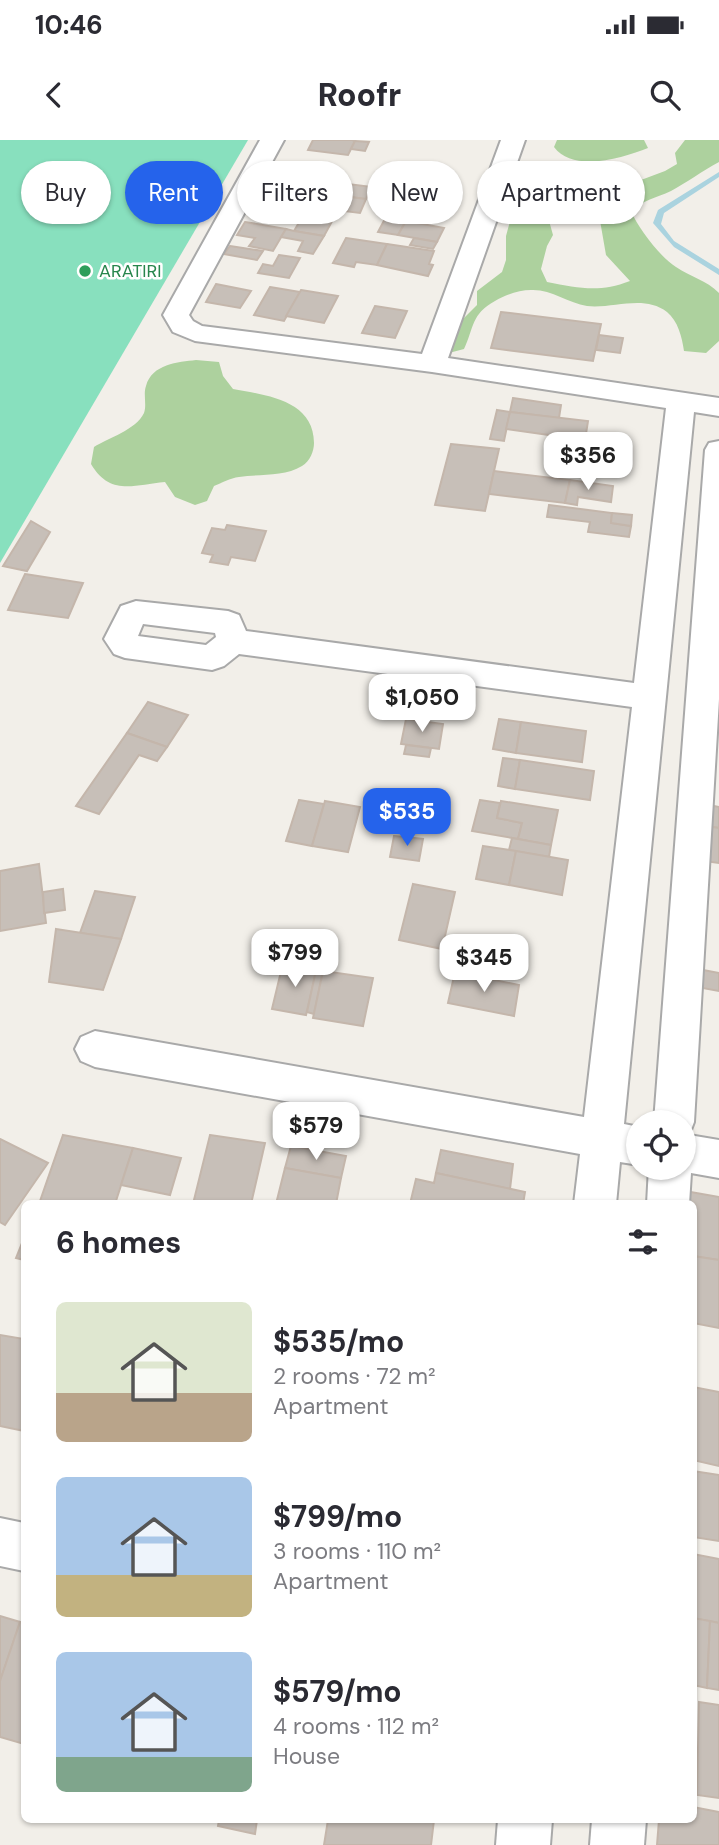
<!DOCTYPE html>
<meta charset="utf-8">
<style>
body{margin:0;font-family:"DM Sans",sans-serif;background:#f7f7f7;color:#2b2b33;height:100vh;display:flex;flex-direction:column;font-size:26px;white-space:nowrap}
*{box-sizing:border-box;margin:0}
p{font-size:23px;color:#7c7c81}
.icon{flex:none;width:38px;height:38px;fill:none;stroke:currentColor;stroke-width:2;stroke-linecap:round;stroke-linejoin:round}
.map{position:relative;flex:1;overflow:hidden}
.drawer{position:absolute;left:21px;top:1060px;width:676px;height:623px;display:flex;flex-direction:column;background:#fff;border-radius:10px;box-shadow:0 2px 5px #0004}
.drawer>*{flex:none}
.guide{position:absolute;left:21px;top:21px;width:677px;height:63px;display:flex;gap:14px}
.fabs{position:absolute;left:626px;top:970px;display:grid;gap:14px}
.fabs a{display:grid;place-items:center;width:70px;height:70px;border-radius:50%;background:#fff;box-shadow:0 2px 5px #0004;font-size:35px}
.price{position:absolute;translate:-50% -60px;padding:0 16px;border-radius:14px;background:#fff;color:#222;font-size:23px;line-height:46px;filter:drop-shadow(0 2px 4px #0008)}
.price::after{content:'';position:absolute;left:50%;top:42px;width:21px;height:16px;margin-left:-10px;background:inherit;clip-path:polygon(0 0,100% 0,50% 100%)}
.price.current{background:#2563eb;color:#fff}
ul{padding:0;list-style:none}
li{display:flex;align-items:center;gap:21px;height:175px;padding:0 35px}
li span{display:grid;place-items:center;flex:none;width:196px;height:140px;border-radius:10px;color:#555}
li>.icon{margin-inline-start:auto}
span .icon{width:84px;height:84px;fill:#fffc;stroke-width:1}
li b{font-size:30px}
h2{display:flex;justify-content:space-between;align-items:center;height:84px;padding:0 35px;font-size:30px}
.chip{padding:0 24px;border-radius:32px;background:#fff;box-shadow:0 2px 5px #0004;font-size:24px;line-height:63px}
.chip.current{background:#2563eb;color:#fff}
.status{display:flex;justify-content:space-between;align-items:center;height:49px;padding:0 35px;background:#fff;direction:ltr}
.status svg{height:19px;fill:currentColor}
header{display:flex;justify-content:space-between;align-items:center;height:91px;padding:0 35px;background:#fff;font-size:32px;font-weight:800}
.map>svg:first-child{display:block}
.forest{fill:#add19e}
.pitch{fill:#88e0be}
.water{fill:#aad3df}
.building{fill:#c7bfb8;stroke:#c4b6ab;stroke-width:2}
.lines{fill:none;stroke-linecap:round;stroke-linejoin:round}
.minor-casing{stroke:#a9a9a9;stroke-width:4}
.minor{fill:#fff;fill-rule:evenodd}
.leisure-dot{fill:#2e9e5b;stroke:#fff;stroke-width:2.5}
.labels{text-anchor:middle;stroke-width:5;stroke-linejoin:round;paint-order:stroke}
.far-leisure-label{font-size:18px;fill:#27864d;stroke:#fff;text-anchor:start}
</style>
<div class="status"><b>10:46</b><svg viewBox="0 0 49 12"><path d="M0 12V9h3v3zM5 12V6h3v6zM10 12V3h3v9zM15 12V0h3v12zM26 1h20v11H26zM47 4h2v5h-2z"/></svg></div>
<header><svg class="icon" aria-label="back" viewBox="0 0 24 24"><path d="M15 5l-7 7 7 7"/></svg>Roofr<svg class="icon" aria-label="search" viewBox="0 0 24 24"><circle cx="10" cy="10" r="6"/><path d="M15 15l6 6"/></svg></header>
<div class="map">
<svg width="719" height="1705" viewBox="0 0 719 1705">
<rect width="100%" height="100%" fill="#f2efe9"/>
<g class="forest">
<path d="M557 0H644L648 8C623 18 573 33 554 7Z"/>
<path d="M685 0H719V22C702 31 686 43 671 51 656 58 643 60 631 71 638 88 661 118 676 127 691 137 706 140 719 153V201L706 213 684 211C682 197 678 181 667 172 644 154 613 169 587 166 568 163 551 149 531 150 519 150 505 155 495 161 471 174 474 188 464 209L445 214 455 187 477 165V151L502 132 506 120V96L515 63 513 51 518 42 537 38 553 95 547 106 541 129 547 142C579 148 599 153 630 141L606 115 598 69 617 49 665 31 677 24 675 13Z"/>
<path d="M196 220 219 222 223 236 233 249C265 255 314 260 314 303 314 311 310 321 302 326 284 337 259 334 239 337 230 338 222 343 214 346L207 361 195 365 175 357 165 342C133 345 110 356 91 324L94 307C108 298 136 290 144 273 147 265 143 254 146 246 152 224 178 222 196 220Z"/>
</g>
<path class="pitch" d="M0 0H248L0 423Z"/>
<path class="water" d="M719 32V37L664 73 661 84 674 101 719 129V135L674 107 653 83 658 70Z"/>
<g class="building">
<path d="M313 0H352L355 1 348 15 308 10Z"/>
<path d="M355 1 369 2 365 11 351 9Z"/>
<path d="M300 25 317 28 309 41 292 38Z"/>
<path d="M288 39 312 44 309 48 286 43Z"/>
<path d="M340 43 372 47 366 59 334 55Z"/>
<path d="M270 46 327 53 320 68 262 60Z"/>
<path d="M327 53 334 55 366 59 360 73 320 68Z"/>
<path d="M407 57 451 64 446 77 414 72 417 66 404 63Z"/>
<path d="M267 62 307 69 300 81 260 74Z"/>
<path d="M307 69 336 74 324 96 294 91Z"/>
<path d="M386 77 406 81 398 95 378 92Z"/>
<path d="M406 81 444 88 437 102 398 95Z"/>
<path d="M245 82 286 89 273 111 249 106 255 98 237 95Z"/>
<path d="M286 89 294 91 324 96 313 114 298 111 303 101 281 97Z"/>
<path d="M346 98 387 104 377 125 356 122 354 127 333 123Z"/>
<path d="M414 98 437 102 433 109 410 105Z"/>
<path d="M387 104 434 111 429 124 433 125 428 136 377 125Z"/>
<path d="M230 106 263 111 257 120 224 114Z"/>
<path d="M279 115 300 118 289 138 258 133 263 124 273 126Z"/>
<path d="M216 144 251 151 240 168 206 162Z"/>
<path d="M270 147 300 152 284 181 254 175Z"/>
<path d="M301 150 338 156 324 183 286 176Z"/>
<path d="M375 166 407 171 395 198 362 193Z"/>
<path d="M501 172 601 184 593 221 491 208Z"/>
<path d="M599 195 623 198 620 213 596 210Z"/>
<path d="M513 258 561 265 559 278 510 272Z"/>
<path d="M497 270 510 272 504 301 490 299Z"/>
<path d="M510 272 588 281 585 300 506 289Z"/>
<path d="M451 304 499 309 485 371 435 365Z"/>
<path d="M494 331 570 340 565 363 489 354Z"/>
<path d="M570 340 613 346 611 362 578 357 577 365 565 363Z"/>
<path d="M549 365 612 373 611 383 631 386 629 397 588 392 590 382 547 377Z"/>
<path d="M612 373 632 375 631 386 611 383Z"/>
<path d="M31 381 50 392 27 431 3 426Z"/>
<path d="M227 385 266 391 255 421 231 417 228 425 210 422 213 415 202 413 212 388 225 390Z"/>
<path d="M25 434 83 443 68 478 8 470Z"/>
<path d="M148 562 188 575 167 607 127 593Z"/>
<path d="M406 579 443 584 439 609 401 604Z"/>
<path d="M499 579 521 582 516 613 493 609Z"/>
<path d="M521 582 586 591 582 622 516 613Z"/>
<path d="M127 593 167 607 157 621 139 615 99 674 76 666Z"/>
<path d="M406 605 431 608 429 617 404 614Z"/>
<path d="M503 618 520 620 515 649 498 646Z"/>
<path d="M520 620 594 631 590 660 515 649Z"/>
<path d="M299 660 324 664 312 706 286 701Z"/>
<path d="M480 660 500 663 497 678 522 683 518 699 472 691Z"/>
<path d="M325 661 360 667 348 712 312 706Z"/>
<path d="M501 661 558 670 551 705 518 699 522 683 497 678Z"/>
<path d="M709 665 719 667V688L706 686Z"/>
<path d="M706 686 719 688V723L704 721Z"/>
<path d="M394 696 423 699 419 721 390 717Z"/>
<path d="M512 698 551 705 549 717 509 710Z"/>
<path d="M483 706 516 711 509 745 476 739Z"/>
<path d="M516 711 568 720 562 755 509 745Z"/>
<path d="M39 724 46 783 0 791V731Z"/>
<path d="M413 744 455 752 442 809 399 800Z"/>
<path d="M63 749 65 770 44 773 43 752Z"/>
<path d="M95 751 135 757 121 799 80 793Z"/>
<path d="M56 789 121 799 103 850 49 842Z"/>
<path d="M283 823 317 828 306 875 272 869Z"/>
<path d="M698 829 719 833V851L697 847Z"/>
<path d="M316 830 323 831 314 874 307 872Z"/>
<path d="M323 831 373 838 363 886 313 878Z"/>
<path d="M455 832 519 845 514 876 448 863Z"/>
<path d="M63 995 133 1008 115 1064H39Z"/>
<path d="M210 995 265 1003 251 1064H193Z"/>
<path d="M0 999 48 1023 5 1085 0 1082Z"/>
<path d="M291 1006 346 1016 341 1038 285 1028Z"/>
<path d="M133 1008 181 1018 170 1055 121 1045Z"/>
<path d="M441 1010 513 1024 510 1049 436 1033Z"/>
<path d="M285 1028 341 1038 336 1064H276Z"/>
<path d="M436 1033 525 1052 523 1064H410L416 1039 434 1043Z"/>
<path d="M685 1051 719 1057V1120L693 1116V1064H685Z"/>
<path d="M24 1098V1120L16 1118Z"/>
<path d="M693 1116 719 1120V1188L693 1183Z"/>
<path d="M0 1195 24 1199V1291L0 1286Z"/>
<path d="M693 1247 719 1252V1326L693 1320Z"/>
<path d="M693 1331 719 1335V1401L693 1397Z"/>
<path d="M693 1414 719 1419V1483L693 1478Z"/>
<path d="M0 1476 20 1482 0 1541Z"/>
<path d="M693 1478 710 1481 707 1548 693 1545Z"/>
<path d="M710 1481 719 1483V1550L707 1548Z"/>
<path d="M20 1482 24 1483V1604L0 1597V1541Z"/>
<path d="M699 1562 719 1565V1658L697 1655Z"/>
<path d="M693 1667 719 1672V1705H657L659 1680H693Z"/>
<path d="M219 1680H257L255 1694 218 1686Z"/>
<path d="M328 1680H434L431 1705H324Z"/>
</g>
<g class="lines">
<defs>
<g id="minor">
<path d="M260 0H284L189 175 193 181 202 186 422 214 501 0H525L448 218 719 258V276L694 272 624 984 639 987V1025L620 1022 616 1064H574L580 1014 95 927 81 921 75 909 81 897 95 891 584 977 632 567 239 514 224 526 212 530 125 518 114 514 104 499 121 466 136 461 228 471 239 475 246 491 634 543 666 268 432 232 195 201 173 192 163 175ZM143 484 215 493 216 497 206 505 138 496Z"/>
<path d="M719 301V559L694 982 689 995 719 1000V1038L691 1033 689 1064H647L649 1027H684V982H654L705 310 709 303Z"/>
<path d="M0 1378 24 1383V1431L0 1426Z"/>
<path d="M498 1680H552L550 1705H496Z"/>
<path d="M592 1680H646L644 1705H590Z"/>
</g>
</defs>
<use href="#minor" class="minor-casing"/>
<use href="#minor" class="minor"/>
</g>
<circle class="leisure-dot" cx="85" cy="131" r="7"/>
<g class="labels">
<g class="far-leisure-label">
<text x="99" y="137">ARATIRI</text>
</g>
</g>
</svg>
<div class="fabs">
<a><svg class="icon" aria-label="locate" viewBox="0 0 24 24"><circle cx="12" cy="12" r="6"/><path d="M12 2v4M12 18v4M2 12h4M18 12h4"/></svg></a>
</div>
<b class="price" style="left:588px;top:352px">$356</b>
<b class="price" style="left:422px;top:594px">$1,050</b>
<b class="price current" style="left:407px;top:708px">$535</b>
<b class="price" style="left:295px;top:849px">$799</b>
<b class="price" style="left:484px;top:854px">$345</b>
<b class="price" style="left:316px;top:1022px">$579</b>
<div class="guide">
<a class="chip">Buy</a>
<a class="chip current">Rent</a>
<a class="chip">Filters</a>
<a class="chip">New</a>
<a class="chip">Apartment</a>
</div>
<section class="drawer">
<h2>6 homes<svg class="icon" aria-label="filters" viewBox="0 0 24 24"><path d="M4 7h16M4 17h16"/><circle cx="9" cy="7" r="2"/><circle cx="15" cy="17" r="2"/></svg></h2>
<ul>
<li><span style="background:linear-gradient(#dfe7d0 65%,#b9a48a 0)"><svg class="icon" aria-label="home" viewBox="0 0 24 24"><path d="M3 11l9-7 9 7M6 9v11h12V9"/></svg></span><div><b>$535/mo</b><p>2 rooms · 72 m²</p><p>Apartment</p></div></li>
<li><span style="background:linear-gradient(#a9c7e8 70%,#c2b280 0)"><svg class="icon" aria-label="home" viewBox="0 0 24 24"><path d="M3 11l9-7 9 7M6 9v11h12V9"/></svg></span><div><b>$799/mo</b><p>3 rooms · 110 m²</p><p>Apartment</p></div></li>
<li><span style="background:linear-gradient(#a9c7e8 75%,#7fa58c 0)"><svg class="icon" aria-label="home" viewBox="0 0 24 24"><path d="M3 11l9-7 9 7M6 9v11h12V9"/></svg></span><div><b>$579/mo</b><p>4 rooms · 112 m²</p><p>House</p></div></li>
</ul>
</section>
</div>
